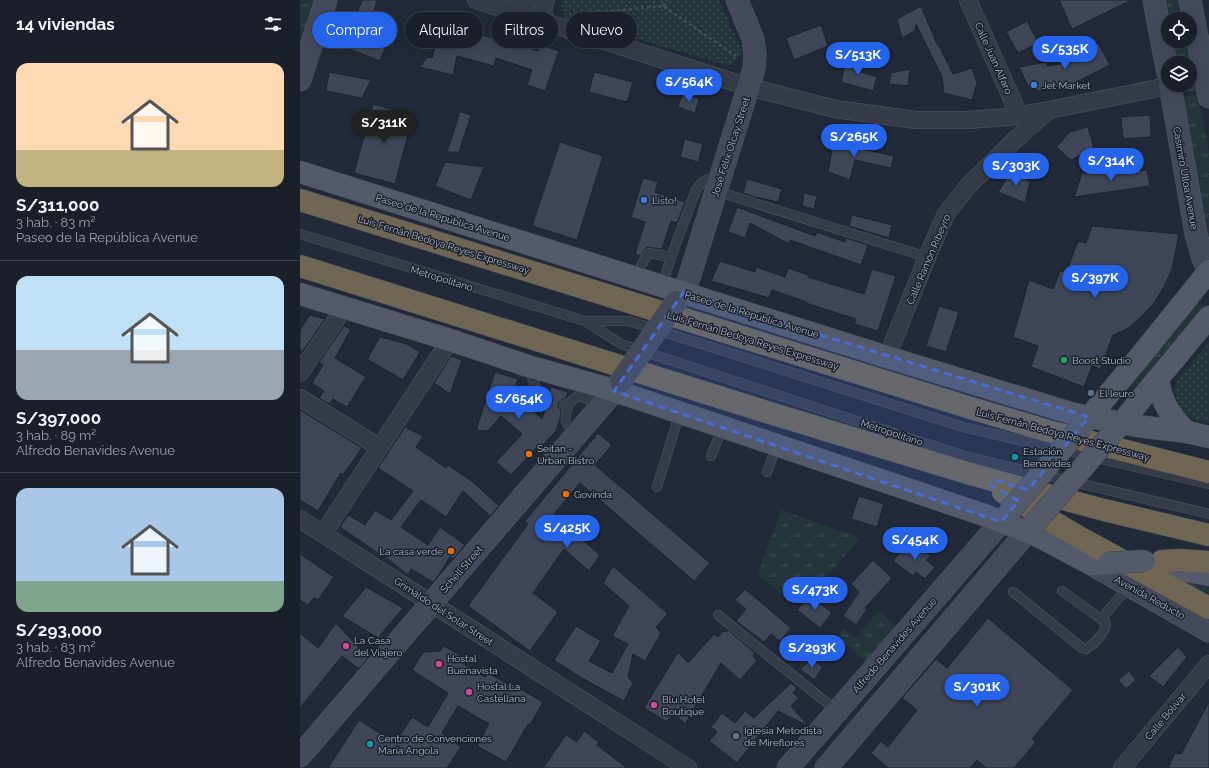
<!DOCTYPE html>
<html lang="es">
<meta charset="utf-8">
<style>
body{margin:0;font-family:Raleway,sans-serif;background:#232732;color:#f1f3f6;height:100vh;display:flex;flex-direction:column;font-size:15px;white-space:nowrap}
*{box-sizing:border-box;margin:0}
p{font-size:13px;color:#9fa2a8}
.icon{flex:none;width:22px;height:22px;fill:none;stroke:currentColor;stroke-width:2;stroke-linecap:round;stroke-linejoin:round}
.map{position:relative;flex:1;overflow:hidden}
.side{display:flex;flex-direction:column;background:#1a1f2a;width:300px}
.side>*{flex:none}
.top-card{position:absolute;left:12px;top:12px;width:380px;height:36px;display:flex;gap:8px}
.fabs{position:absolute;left:861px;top:12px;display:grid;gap:8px}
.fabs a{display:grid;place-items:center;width:36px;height:36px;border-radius:50%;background:#1a1f2a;box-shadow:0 4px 16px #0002,0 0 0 1px #383d47;font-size:20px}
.price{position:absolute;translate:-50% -34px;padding:0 9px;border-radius:14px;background:#2563eb;color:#fff;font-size:13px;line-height:26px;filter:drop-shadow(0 1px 2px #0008)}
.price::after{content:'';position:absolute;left:50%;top:24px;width:12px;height:9px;margin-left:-6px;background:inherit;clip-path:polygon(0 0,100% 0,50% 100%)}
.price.active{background:#222;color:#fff}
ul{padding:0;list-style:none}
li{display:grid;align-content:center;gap:8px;height:212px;padding:0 16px}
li+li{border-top:1px solid #383d47}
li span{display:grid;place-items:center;height:124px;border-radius:12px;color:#555}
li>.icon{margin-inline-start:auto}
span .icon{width:72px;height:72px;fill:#fffc;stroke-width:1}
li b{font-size:17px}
h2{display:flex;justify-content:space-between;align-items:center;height:48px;padding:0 16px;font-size:17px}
.tag{padding:0 14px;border-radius:18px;background:#1a1f2a;box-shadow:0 4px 16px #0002,0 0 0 1px #383d47;font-size:14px;line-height:36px}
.tag.active{background:#2563eb;color:#fff}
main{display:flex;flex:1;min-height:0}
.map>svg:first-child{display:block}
.grass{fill:url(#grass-tufts)}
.park{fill:url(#park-dots)}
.building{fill:#3e4658;stroke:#1d2230}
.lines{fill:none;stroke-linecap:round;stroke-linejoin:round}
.lane-casing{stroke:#535967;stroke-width:10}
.street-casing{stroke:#535967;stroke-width:18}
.secondary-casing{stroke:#535967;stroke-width:23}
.primary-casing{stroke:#3f4452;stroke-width:23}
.highway-casing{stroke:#404654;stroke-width:23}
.path{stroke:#425157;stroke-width:2.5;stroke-dasharray:3 3;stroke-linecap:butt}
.lane{stroke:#363b49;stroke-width:9}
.street{stroke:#363b49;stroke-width:17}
.secondary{stroke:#444a5c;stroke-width:22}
.primary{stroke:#545a69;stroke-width:22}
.highway{stroke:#6f6753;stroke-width:22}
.secondary-bridge-casing{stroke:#535967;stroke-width:23;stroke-linecap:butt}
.primary-bridge-casing{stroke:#3f4452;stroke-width:23;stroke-linecap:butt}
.secondary-bridge{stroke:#444a5c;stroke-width:22}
.primary-bridge{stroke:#545a69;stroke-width:22}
.marked{fill:#496dd2;fill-opacity:0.2;stroke:#496dd2;stroke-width:3;stroke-dasharray:8 5;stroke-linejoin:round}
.shop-dot{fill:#3f7fe0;stroke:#1b202d;stroke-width:1.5}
.leisure-dot{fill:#2e9e5b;stroke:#1b202d;stroke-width:1.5}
.service-dot{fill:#5c6f8a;stroke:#1b202d;stroke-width:1.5}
.food-dot{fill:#e8710a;stroke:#1b202d;stroke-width:1.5}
.culture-dot{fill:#0f9aa8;stroke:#1b202d;stroke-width:1.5}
.hotel-dot{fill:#d1479c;stroke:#1b202d;stroke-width:1.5}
.worship-dot{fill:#6b7280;stroke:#1b202d;stroke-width:1.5}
.labels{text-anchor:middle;stroke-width:3;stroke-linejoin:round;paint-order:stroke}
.street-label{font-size:10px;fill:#b0b6c5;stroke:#1b202d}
.poi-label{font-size:10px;fill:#b0b6c5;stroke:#1b202d;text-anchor:start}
</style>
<main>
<section class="side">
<h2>14 viviendas<svg class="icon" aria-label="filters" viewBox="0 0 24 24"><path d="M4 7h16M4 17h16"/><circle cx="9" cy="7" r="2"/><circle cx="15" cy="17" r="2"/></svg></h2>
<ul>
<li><span style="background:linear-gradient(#ffd9b3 70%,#c2b280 0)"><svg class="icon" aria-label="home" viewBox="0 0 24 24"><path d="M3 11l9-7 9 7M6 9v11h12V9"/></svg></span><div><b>S/311,000</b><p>3 hab. · 83 m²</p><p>Paseo de la República Avenue</p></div></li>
<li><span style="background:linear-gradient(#bfe0f5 60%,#9aa5b1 0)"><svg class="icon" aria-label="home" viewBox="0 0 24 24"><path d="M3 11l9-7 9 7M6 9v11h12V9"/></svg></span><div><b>S/397,000</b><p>3 hab. · 89 m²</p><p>Alfredo Benavides Avenue</p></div></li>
<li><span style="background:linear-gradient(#a9c7e8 75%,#7fa58c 0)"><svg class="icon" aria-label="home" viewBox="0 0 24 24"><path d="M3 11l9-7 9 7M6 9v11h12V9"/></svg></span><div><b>S/293,000</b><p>3 hab. · 83 m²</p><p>Alfredo Benavides Avenue</p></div></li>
</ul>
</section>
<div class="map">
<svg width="909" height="768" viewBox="0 0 909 768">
<defs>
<pattern id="grass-tufts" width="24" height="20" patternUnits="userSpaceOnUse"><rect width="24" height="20" fill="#25363a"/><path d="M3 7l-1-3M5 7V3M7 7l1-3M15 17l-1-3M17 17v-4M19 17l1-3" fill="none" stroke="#425155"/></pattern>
<pattern id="park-dots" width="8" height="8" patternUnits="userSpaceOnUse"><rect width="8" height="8" fill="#25363a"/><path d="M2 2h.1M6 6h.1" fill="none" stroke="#425155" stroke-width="1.8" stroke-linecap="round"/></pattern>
</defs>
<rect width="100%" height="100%" fill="#222938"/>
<g class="grass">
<path d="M0 0H17L0 55Z"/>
<path d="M861 0H881L885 19H868Z"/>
<path d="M869 41H890L895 69 890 70V63H874Z"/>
<path d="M898 95 909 153V242L904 239 880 97Z"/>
<path d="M896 302 906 307 840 388 826 385Z"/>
<path d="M481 510 560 538 516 589 504 583 488 601 458 574Z"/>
<path d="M883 582 909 588V596Z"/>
<path d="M579 610 598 627 567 663 537 637 544 628 555 638Z"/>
</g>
<g class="park">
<path d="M265 0H419L443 53 430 66 264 18 261 2Z"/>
<path d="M909 342V423L896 420 881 410 873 390 880 377Z"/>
</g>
<g class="building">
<path d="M62 0H77L69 31 89 39 80 61 44 47Z"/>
<path d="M759 0H832L772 29Z"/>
<path d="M621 6 637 44H638L653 74 672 68 677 83 672 100 644 93 642 77 616 24 615 31 602 38 597 19Z"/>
<path d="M727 21 738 43 718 53 706 32Z"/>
<path d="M142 22 165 29V30L206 42V40L238 51 240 45 259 51 245 91 227 85 232 70 196 58 194 66 157 56 153 75 120 67 127 57 132 58Z"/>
<path d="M521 25 528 46 494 60 486 38Z"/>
<path d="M798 43 810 65 772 84 740 91 736 90 728 86 719 67 747 62V66L777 61 775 56Z"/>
<path d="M546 60 563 64 561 72 577 77 573 91 541 82Z"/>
<path d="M610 69 608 86 589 84 591 73Z"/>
<path d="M29 72 71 80 62 98 26 91Z"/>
<path d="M294 72 333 82 327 102 289 92Z"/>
<path d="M383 93 399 99 395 113 378 107Z"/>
<path d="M73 104 113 115 95 184 54 173Z"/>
<path d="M160 112 171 115 159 152H147Z"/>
<path d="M850 115 851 137 823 139 821 117Z"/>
<path d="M788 127 794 148 771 160 756 147 770 132Z"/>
<path d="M385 139 403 144 398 162 380 157Z"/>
<path d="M534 139 559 145 558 148 594 156 591 168 555 160 550 180 528 172Z"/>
<path d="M260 142 303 156 277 240 232 226Z"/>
<path d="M145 162 184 167 171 200 135 186Z"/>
<path d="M712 170 730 182 725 203 698 192Z"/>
<path d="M847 170 850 186 774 197 782 173Z"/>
<path d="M343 178 358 182 355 192 385 202 377 223 371 221 362 249 347 247 340 256 335 254 345 222 331 217Z"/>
<path d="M447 179 482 189 478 202 455 197 443 193Z"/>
<path d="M504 193 517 196 514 209 502 206Z"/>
<path d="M437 207 515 236 517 232 545 242 546 238 568 245 561 265 490 240 489 244 450 223 445 238 428 232Z"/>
<path d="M552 215 592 225 589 238 549 226Z"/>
<path d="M792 226 879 234 872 269 864 287 854 303 841 317 827 329 813 335 800 369 792 366 784 387 731 367 738 346 713 337 729 280 753 289 760 271 766 273 778 241 786 243Z"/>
<path d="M420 261 455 272 456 267 485 277 488 268 508 275V277L564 294 572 269 596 276 578 331 554 324 556 319 506 303 507 302 472 290 469 298 411 281Z"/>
<path d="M639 306 659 312 646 352 626 346Z"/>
<path d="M10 315 25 319 3 351 0 350V330Z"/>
<path d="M44 326 51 329 35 358 66 377 47 407 33 399 29 404 19 398 24 391 12 383 23 365 19 362Z"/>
<path d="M80 337 107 344 120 352 103 380 67 359Z"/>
<path d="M151 356 162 360 150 394 134 383Z"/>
<path d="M195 372 218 379 211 402 229 407 242 419 246 406 250 405 252 402V397L249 394 251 387 268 392 266 398 260 401 258 404 259 408 261 410 260 419 256 431 239 449 237 447 211 475 196 462 222 434 201 416 188 431 176 430Z"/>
<path d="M0 410 62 448 43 475 41 473 18 511 0 500Z"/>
<path d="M105 427 123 436 116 447 146 468 148 465 173 482 199 506 190 516 163 491 146 517 121 500 101 527 128 545 140 527 165 545 153 559 150 557 138 576 133 582 111 569 108 575 80 553 79 554 40 527 48 515 65 525 75 510 91 520 113 491 78 468Z"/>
<path d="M298 433 312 445 295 465 410 563 394 581 280 483 254 514 300 555 289 571 264 549 233 593 258 612 230 651 168 606 228 524 225 521Z"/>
<path d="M559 496 584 504 577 527 551 519Z"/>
<path d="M615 544 631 556 626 560 635 567 625 579 616 572 613 576 593 561 605 546 610 550Z"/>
<path d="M0 554 34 577 18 600 14 598 8 605 0 600Z"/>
<path d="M573 560 592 578 565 608 567 609 556 625 543 616 559 592 551 584Z"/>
<path d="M313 566 368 614 356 627 361 633 345 661 333 654 328 677 333 683 324 701 280 677 254 660 276 626 301 641 289 661 312 673 328 644 312 636 329 606 303 583Z"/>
<path d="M66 587 103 608 78 638 42 616Z"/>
<path d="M445 589 491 628 480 641 471 634 464 642 436 621 446 609 435 600Z"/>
<path d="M510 595 532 613 520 628 497 610Z"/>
<path d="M688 618 773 690 732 739 736 742 714 768H686L677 760 670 768H588L571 753 581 741 588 747 617 710 602 698 636 659 647 668Z"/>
<path d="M36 623 68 658 59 669 42 656 0 708V633L18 648Z"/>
<path d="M428 630 455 653 453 656 457 661 440 680 421 663 385 724 373 712 367 722 344 708 378 652 388 663 414 634 418 637 424 631 426 632Z"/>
<path d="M144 646 167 659 163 664 185 677 188 673 211 686 212 684 243 702 230 725 228 724 206 762 177 746 189 724 158 706 142 733 161 747 147 768H28L59 720 95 743 112 717 128 727 148 693 112 670 123 652 140 651Z"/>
<path d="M878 647 887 657 863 687 849 676Z"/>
<path d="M512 659 523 667 514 680 500 669Z"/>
<path d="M829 671 836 680 826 689 818 680Z"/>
<path d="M491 683 497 688 493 693 499 698 491 706 507 724 506 725 478 711 437 763 409 741 417 732 411 727 422 713 435 723 445 711 454 718Z"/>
<path d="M909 702V768H868L875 753 881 754Z"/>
<path d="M284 731 299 742 297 745 327 768H243L266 735 277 742Z"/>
</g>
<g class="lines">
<defs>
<g id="lane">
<path d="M416 191 627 257"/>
<path d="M0 234 285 321 321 344 664 456 909 514"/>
<path d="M336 277 345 258 349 253 371 257 396 190C402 180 408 179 418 175"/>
<path d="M362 286 371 257"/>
<path d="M285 321H329L663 427 909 484"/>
<path d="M229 368 237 392 241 397 247 400"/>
<path d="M280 395 299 407"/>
<path d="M269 403C264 420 263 421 276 435"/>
<path d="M264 405 269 403 292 385"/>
<path d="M411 456 423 427"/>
<path d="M467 472 477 445"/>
<path d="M357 487 380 412"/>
<path d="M713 592 782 648 786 649C794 644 806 633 806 623L801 619 762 591"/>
<path d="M418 615 537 711"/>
<path d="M801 619 829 586"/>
</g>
<g id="street">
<path d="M176 0 449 87 535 109 616 120H667L709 117 749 110 873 85"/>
<path d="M246 0C242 10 242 14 248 23"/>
<path d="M668 0 719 115"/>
<path d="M206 10 229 0"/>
<path d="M890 82 909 78"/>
<path d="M587 357 630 250 646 214 668 186 716 139 749 110"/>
<path d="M0 373 45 307"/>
<path d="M0 398 79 447"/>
<path d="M0 519 388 768"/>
<path d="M23 534 150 340"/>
<path d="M822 768 909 664"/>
</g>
<g id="secondary">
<path d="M854 0 868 74"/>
<path d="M890 0 909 97"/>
<path d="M0 80 26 0"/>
<path d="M870 85 896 234 903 259 909 269"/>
<path d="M376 302 383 293 389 278 454 69 455 54 453 39 437 0"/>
<path d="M791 564 909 631"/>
<path d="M0 756 314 391 321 381"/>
<path d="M488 768 701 522"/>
<path d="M526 768 727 532"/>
</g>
<g id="primary">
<path d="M0 172 587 357 774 414 837 426 887 432 909 437"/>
<path d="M0 294 150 340 228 366 303 387 423 427 687 516 740 537 791 564 809 563"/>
<path d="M858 379C861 402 870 416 887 432"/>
<path d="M782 426 842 354 909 271"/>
<path d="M813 433 909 317"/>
<path d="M863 562 886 571 909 575"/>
</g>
<g id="highway">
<path d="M0 200 674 409 755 433 909 472"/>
<path d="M0 266 470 413 674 475 804 510 909 535"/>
<path d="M703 492 777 536 909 608"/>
<path d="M862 561 880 560 909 562"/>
</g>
</defs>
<use href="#lane" class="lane-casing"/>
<use href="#street" class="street-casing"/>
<use href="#secondary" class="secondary-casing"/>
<use href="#primary" class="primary-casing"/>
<use href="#highway" class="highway-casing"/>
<g class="path">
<path d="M363 6 367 0"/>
<path d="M275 14 363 6 436 56"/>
</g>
<use href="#lane" class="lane"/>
<use href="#street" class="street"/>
<use href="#secondary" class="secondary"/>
<use href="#primary" class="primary"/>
<use href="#highway" class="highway"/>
<defs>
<path id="secondary-bridge" d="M321 381 376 302"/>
<g id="primary-bridge">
<path d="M709 512 781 427"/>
<path d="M733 525 811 435"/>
<path d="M809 563 844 561"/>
</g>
</defs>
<use href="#secondary-bridge" class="secondary-bridge-casing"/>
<use href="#primary-bridge" class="primary-bridge-casing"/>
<use href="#secondary-bridge" class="secondary-bridge"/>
<use href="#primary-bridge" class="primary-bridge"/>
</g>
<path class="marked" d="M383 293 789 417 728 490 694 480 691 485 719 501 701 522 314 391Z"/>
<g class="shop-dot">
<circle cx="734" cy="85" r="4"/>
<circle cx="344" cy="200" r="4"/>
</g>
<circle class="leisure-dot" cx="764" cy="360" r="4"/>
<circle class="service-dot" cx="791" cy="393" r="4"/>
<g class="food-dot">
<circle cx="229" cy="454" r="4"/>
<circle cx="266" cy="494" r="4"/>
<circle cx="151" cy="551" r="4"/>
</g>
<g class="culture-dot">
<circle cx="715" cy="457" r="4"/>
<circle cx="70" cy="744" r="4"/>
</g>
<g class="hotel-dot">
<circle cx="46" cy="646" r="4"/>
<circle cx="139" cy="664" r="4"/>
<circle cx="169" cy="692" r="4"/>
<circle cx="354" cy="705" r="4"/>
</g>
<circle class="worship-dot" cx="436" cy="736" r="4"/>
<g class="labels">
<g class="street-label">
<text transform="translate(694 58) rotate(66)" y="4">Calle Juan Alfaro</text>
<text transform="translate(430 147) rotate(-72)" y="4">José Félix Olcay Street</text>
<text transform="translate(886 178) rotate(80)" y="4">Casimiro Ulloa Avenue</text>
<text transform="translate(143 217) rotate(17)" y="4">Paseo de la República Avenue</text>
<text transform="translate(144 244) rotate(17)" y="4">Luis Fernán Bedoya Reyes Expressway</text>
<text transform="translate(628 259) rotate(-67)" y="4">Calle Ramón Ribeyro</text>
<text transform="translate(142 278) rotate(17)" y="4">Metropolitano</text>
<text transform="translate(452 314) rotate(17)" y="4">Paseo de la República Avenue</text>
<text transform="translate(453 340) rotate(17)" y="4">Luis Fernán Bedoya Reyes Expressway</text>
<text transform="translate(592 432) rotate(18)" y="4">Metropolitano</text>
<text transform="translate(763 434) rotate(15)" y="4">Luis Fernán Bedoya Reyes Expressway</text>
<text transform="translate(161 569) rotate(-49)" y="4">Schell Street</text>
<text transform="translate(850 597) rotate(29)" y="4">Avenida Reducto</text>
<text transform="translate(144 611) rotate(33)" y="4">Grimaldo del Solar Street</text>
<text transform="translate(594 645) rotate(-49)" y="4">Alfredo Benavides Avenue</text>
<text transform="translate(865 716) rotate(-50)" y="4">Calle Bolívar</text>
</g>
<g class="poi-label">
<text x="742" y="89">Jet Market</text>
<text x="352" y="204">Listo!</text>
<text x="772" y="364">Boost Studio</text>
<text x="799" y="397">El leuro</text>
<text x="237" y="452">Seitan -<tspan x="237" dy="12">Urban Bistro</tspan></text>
<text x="723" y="455">Estación<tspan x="723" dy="12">Benavides</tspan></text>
<text x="274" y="498">Govinda</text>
<text x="143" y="555" text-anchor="end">La casa verde</text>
<text x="54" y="644">La Casa<tspan x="54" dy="12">del Viajero</tspan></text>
<text x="147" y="662">Hostal<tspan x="147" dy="12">Buenavista</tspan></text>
<text x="177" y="690">Hostal La<tspan x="177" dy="12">Castellana</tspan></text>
<text x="362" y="703">Blu Hotel<tspan x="362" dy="12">Boutique</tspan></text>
<text x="444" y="734">Iglesia Metodista<tspan x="444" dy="12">de Mireflores</tspan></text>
<text x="78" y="742">Centro de Convenciones<tspan x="78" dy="12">María Angola</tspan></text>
</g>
</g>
</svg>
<div class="fabs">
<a><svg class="icon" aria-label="locate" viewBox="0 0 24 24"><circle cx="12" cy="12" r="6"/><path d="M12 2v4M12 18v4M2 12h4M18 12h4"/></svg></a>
<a><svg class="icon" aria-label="layers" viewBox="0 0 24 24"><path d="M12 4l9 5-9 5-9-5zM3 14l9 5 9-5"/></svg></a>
</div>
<b class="price" style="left:765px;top:70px">S/535K</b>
<b class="price" style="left:558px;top:76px">S/513K</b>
<b class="price" style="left:389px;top:103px">S/564K</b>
<b class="price active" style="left:84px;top:144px">S/311K</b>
<b class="price" style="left:554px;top:158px">S/265K</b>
<b class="price" style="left:811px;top:182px">S/314K</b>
<b class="price" style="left:716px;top:187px">S/303K</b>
<b class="price" style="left:795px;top:299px">S/397K</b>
<b class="price" style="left:219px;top:420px">S/654K</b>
<b class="price" style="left:267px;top:549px">S/425K</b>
<b class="price" style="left:615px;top:561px">S/454K</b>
<b class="price" style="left:515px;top:611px">S/473K</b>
<b class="price" style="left:512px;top:669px">S/293K</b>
<b class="price" style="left:677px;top:708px">S/301K</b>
<div class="top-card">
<a class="tag active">Comprar</a>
<a class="tag">Alquilar</a>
<a class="tag">Filtros</a>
<a class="tag">Nuevo</a>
</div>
</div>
</main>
